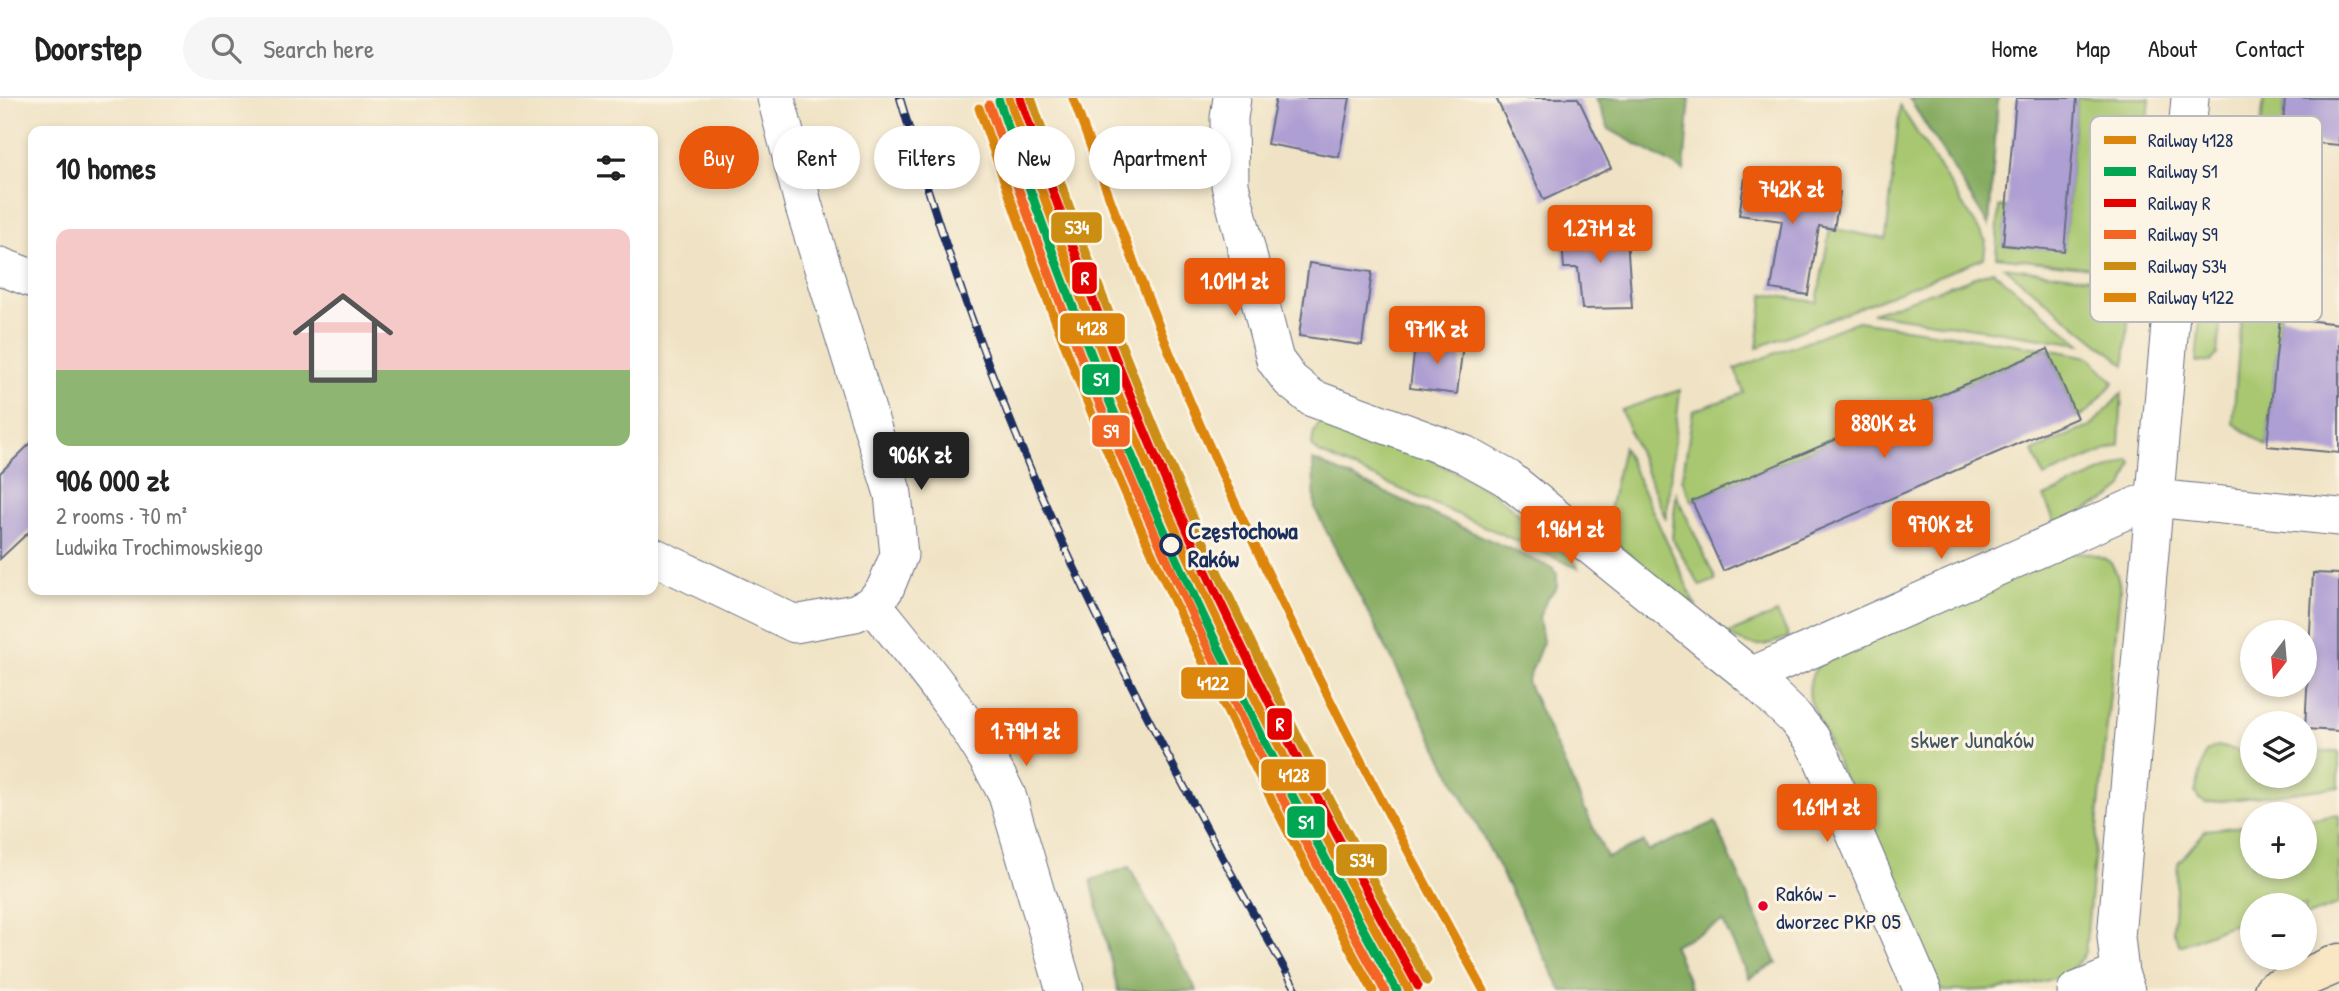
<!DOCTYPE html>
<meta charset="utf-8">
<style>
body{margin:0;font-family:"Patrick Hand",sans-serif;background:#f6f6f6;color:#222;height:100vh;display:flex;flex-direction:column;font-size:26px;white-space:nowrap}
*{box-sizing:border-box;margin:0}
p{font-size:23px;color:#767676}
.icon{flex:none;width:38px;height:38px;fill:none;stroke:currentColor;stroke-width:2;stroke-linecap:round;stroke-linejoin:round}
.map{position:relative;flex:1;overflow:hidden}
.side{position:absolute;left:28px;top:28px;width:630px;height:469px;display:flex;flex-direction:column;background:#fff;border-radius:14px;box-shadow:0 4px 10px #0003}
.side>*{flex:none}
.hud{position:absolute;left:679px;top:28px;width:665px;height:63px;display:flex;gap:14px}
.needle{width:46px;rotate:196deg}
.controls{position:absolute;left:2240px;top:522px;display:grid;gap:14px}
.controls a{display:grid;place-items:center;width:77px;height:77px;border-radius:50%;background:#fff;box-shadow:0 4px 10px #0003;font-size:35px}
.price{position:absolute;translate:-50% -60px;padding:0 16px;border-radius:7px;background:#ea580c;color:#fff;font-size:23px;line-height:46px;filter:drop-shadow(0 2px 4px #0008)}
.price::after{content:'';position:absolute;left:50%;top:42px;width:21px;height:16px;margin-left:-10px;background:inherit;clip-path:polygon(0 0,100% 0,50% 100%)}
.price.current{background:#222;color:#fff}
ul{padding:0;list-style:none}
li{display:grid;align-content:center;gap:14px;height:371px;padding:0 28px}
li+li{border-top:2px solid #e0e0e0}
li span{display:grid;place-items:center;height:217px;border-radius:14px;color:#555}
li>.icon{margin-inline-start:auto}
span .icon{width:126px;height:126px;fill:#fffc;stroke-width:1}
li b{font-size:30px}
h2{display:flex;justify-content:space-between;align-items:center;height:84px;padding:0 28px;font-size:30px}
.chip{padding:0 24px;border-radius:32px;background:#fff;box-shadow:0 4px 10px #0003;font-size:24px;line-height:63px}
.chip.current{background:#ea580c;color:#fff}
header{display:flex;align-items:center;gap:42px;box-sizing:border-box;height:98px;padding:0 35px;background:#fff;border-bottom:2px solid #e0e0e0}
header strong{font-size:33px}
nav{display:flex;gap:38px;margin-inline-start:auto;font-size:24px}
.search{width:490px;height:63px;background:#f6f6f6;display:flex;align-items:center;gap:18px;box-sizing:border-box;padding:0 24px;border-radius:38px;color:#767676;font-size:26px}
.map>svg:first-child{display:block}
.green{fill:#a8c76f;stroke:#627b66;stroke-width:2}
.forest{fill:#86ac62;stroke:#506e60;stroke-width:2}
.building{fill:#ad9ed3}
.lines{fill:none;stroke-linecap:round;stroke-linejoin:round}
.street-casing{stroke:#666e82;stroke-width:39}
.secondary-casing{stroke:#666e82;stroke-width:41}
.street{stroke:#fff;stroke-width:37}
.secondary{stroke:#f9e7c3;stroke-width:38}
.rail-casing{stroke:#1b2f5e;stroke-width:8}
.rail{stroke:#fcf5e5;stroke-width:5;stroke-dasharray:16;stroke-linecap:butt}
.rail-1-casing{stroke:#fcf5e5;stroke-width:14}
.rail-2-casing{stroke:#fcf5e5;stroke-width:14}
.rail-3-casing{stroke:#fcf5e5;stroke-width:14}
.rail-4-casing{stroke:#fcf5e5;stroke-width:14}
.rail-5-casing{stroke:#fcf5e5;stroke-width:14}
.rail-6-casing{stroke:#fcf5e5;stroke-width:14}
.rail-1{stroke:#dd860e;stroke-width:9}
.rail-2{stroke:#00a651;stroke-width:9}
.rail-3{stroke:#e50000;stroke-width:9}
.rail-4{stroke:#f26522;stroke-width:9}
.rail-5{stroke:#cb8e13;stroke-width:9}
.rail-6{stroke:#dd860e;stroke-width:9}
.stop-dot{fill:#fcf5e5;stroke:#1b2f5e;stroke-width:3.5}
.bus-dot{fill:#e4002b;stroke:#fcf5e5;stroke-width:2.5}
.labels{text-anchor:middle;stroke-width:6;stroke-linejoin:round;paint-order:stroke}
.bus-label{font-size:22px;fill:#1b2f5e;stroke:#fcf5e5;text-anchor:start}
.stop-label{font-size:24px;font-weight:bold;fill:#1b2f5e;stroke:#fcf5e5;text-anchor:start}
.park-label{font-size:24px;fill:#3e5562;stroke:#fcf5e5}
.key{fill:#fcf5e5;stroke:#b8babc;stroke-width:2}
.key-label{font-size:19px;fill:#1b2f5e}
.line-badge{stroke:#fcf5e5;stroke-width:2.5}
.badge-label{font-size:19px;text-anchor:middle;font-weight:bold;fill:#fff}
</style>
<header>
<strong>Doorstep</strong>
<div class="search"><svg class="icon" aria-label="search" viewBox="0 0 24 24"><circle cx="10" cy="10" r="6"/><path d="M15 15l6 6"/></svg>Search here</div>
<nav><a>Home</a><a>Map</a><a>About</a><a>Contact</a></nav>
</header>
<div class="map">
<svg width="2339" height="893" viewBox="0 0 2339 893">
<rect width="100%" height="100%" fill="#fcf5e5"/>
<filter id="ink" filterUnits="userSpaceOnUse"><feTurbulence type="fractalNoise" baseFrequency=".0143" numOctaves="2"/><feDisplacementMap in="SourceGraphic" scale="14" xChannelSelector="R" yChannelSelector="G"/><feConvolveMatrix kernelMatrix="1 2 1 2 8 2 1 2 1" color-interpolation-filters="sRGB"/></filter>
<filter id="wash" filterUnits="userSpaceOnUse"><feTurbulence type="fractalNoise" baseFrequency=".00686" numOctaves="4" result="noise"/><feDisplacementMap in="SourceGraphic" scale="28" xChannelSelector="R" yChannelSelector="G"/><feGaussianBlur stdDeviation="1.57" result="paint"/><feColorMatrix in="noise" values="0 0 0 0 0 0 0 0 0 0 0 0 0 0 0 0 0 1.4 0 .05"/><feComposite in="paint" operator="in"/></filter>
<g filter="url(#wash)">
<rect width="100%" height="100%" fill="#f0e3c5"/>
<g class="green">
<path d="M2077 0H2150L2135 175 1996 159 1999 109H2007L2003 147 2064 152Z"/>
<path d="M2264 0H2285L2282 42 2274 39 2261 26Z"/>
<path d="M1900 8 1986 143 1984 160 1757 250 1764 196 1817 204 1830 130 1886 141Z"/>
<path d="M2218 165 2227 166 2217 257 2211 263 2196 265 2203 187 2207 173Z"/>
<path d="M2004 169 2131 185 2125 267Z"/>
<path d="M2245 169 2264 171 2262 208 2281 210 2267 348 2233 325Z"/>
<path d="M1993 173 2081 246 1872 215Z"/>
<path d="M1858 223 2048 251 2089 259 2114 284 2088 314 2077 320 2048 251 1692 403 1682 382 1693 313 1744 295 1735 271Z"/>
<path d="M1680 292 1666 421 1621 312Z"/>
<path d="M2122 295 2119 347 2044 379 2033 353 2092 327Z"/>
<path d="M1325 322 1390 339 1491 393 1574 462 1578 470 1319 355 1312 348C1313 336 1314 327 1325 322Z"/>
<path d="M1623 349 1696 507 1671 493 1616 445 1610 428 1609 412Z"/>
<path d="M2129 362 2132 365 2123 389 2110 400 2056 427 2044 399Z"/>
<path d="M1676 396 1716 482 1700 488 1672 440Z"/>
<path d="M2081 454C2108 458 2117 464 2120 492L2085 855C2065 893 1987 893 1943 893L1929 878 1810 602C1808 587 1810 578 1819 566L2068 456Z"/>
<path d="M1777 515 1789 539C1762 549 1753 552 1727 536Z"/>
<path d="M2216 648 2252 655V677H2305V653L2339 654V689L2206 705 2199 701 2195 695 2206 654Z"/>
<path d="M2339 717V806L2305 819V807H2252V818L2180 848 2173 832 2178 765 2206 732 2252 727V768H2305V721Z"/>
</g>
<g class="forest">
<path d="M1596 0H1690L1684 73 1609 31Z"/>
<path d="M1909 0H1998L1989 128Z"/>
<path d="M1313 362 1552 470 1557 476V489L1547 501 1539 519 1543 544 1527 584 1607 760 1644 744 1648 753 1715 724 1777 865 1749 880 1723 824 1673 847 1693 893H1562L1315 411Z"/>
<path d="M1129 769 1197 893H1118L1091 782Z"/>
</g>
<g id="blocks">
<g class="building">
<path d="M1276 0H1350L1339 59 1267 46Z"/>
<path d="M1496 0H1578L1611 70 1544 102Z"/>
<path d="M2016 0H2077L2064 153 2003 147Z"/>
<path d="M2285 0H2339V47L2282 42Z"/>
<path d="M1745 80 1840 94 1834 131 1819 128 1808 197 1771 191 1782 123 1739 117Z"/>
<path d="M1626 127 1632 210 1582 211 1578 170H1564L1561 131Z"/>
<path d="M1309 165 1372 174 1362 247 1299 238Z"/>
<path d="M2280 219 2339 226V355L2267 348Z"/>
<path d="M1416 240 1463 246 1457 296 1410 290Z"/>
<path d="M2048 251 2077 320 1723 473 1692 403Z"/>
<path d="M33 343V430L0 461V375Z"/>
<path d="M2313 475 2339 476V633L2305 631Z"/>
</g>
</g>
</g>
<g filter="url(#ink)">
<use href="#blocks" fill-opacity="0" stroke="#666e82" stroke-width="2"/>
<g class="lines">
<defs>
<g id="street">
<path d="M1232 0 1229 20 1230 87 1275 262 1290 282 1312 300 1464 356 1507 380 1751 578 1795 620 1811 640 1823 662 1923 893"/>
<path d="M0 168 33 181"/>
<path d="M2154 400 2339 419"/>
<path d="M653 458 795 526 855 515 873 506 885 491 899 457 893 396 804 109 776 0"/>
<path d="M873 506C922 567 973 627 1007 697L1065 893"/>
<path d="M1751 578 2154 400"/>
<path d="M2076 893 2120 875"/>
<path d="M2126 893 2120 875 2116 839 2190 0"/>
</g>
<path id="secondary" d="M2273 893 2339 865"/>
</defs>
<use href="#street" class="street-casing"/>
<use href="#secondary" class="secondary-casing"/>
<use href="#street" class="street"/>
<use href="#secondary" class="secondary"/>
<defs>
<path id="rail" d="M900 0C945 154 999 307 1066 452 1136 604 1215 748 1297 893"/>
</defs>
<use href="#rail" class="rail-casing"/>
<use href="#rail" class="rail"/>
<defs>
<g id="rail-1">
<path d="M1009 0C1049 115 1090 230 1137 342 1216 532 1310 714 1409 893"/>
<path d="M1073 0C1115 116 1158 232 1208 345 1291 532 1385 714 1484 893"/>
</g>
<path id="rail-2" d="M999 3C1039 119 1080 233 1127 346 1205 534 1299 715 1397 893"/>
<path id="rail-3" d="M1020 0C1073 154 1130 306 1197 454 1265 602 1340 746 1418 888"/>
<path id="rail-4" d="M989 7C1029 123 1071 239 1119 353 1197 538 1288 717 1385 893"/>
<path id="rail-5" d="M1031 0C1083 152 1140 302 1206 449 1274 597 1349 741 1427 883"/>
<path id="rail-6" d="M979 10C1019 127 1061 243 1109 357 1187 541 1277 718 1373 893"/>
</defs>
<use href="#rail-1" class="rail-1-casing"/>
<use href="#rail-2" class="rail-2-casing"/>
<use href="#rail-3" class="rail-3-casing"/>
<use href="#rail-4" class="rail-4-casing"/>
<use href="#rail-5" class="rail-5-casing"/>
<use href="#rail-6" class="rail-6-casing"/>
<use href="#rail-1" class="rail-1"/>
<use href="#rail-2" class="rail-2"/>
<use href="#rail-3" class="rail-3"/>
<use href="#rail-4" class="rail-4"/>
<use href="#rail-5" class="rail-5"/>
<use href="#rail-6" class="rail-6"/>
</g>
</g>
<circle class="stop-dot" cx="1171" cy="447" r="10"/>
<circle class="bus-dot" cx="1763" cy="808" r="6"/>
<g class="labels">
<g class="bus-label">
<text x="1776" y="803">Raków -<tspan x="1776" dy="28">dworzec PKP 05</tspan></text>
</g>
<g class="stop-label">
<text x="1188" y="441">Częstochowa<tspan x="1188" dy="28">Raków</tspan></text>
</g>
<g class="park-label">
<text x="1972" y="650">skwer Junaków</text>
</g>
</g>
<rect x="2090" y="18" width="232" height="206" rx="10" class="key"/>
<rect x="2104" y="38" width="32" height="8" fill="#dd860e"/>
<rect x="2104" y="69" width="32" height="9" fill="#00a651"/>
<rect x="2104" y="101" width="32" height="8" fill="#e50000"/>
<rect x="2104" y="132" width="32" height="9" fill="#f26522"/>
<rect x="2104" y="164" width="32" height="8" fill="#cb8e13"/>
<rect x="2104" y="195" width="32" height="9" fill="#dd860e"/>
<g class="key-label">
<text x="2148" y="49">Railway 4128</text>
<text x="2148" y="80">Railway S1</text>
<text x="2148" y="112">Railway R</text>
<text x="2148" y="143">Railway S9</text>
<text x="2148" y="175">Railway S34</text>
<text x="2148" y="206">Railway 4122</text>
</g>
<g class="line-badge">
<rect x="1050" y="113" width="53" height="33" rx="7" fill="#cb8e13"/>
<rect x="1071" y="163" width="27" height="34" rx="7" fill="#e50000"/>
<rect x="1059" y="214" width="67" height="33" rx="7" fill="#dd860e"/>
<rect x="1081" y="265" width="40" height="33" rx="7" fill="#00a651"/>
<rect x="1091" y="316" width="40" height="34" rx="7" fill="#f26522"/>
<rect x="1180" y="568" width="66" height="34" rx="7" fill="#dd860e"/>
<rect x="1266" y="609" width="27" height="34" rx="7" fill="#e50000"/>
<rect x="1260" y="660" width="67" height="34" rx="7" fill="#dd860e"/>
<rect x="1286" y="707" width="40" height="34" rx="7" fill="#00a651"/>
<rect x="1335" y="745" width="53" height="34" rx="7" fill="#cb8e13"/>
</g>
<g class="badge-label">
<text x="1077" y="136">S34</text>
<text x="1085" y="187">R</text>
<text x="1092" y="237">4128</text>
<text x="1101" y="288">S1</text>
<text x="1111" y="340">S9</text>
<text x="1213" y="592">4122</text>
<text x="1280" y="633">R</text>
<text x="1294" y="684">4128</text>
<text x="1306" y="731">S1</text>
<text x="1362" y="769">S34</text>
</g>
</svg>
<div class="controls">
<a><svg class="needle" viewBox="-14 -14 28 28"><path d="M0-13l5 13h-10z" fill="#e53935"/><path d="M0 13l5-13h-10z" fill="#767676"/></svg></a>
<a><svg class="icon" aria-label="layers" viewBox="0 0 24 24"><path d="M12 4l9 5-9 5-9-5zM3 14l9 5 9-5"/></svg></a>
<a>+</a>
<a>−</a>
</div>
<b class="price" style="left:1792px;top:128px">742K zł</b>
<b class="price" style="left:1600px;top:167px">1.27M zł</b>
<b class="price" style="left:1235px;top:220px">1.01M zł</b>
<b class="price" style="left:1437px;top:268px">971K zł</b>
<b class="price" style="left:1884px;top:362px">880K zł</b>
<b class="price current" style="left:921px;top:394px">906K zł</b>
<b class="price" style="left:1941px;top:463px">970K zł</b>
<b class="price" style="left:1571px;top:468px">1.96M zł</b>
<b class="price" style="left:1026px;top:670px">1.79M zł</b>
<b class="price" style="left:1827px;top:746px">1.61M zł</b>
<div class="hud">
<a class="chip current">Buy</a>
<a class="chip">Rent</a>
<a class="chip">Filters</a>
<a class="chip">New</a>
<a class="chip">Apartment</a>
</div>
<section class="side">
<h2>10 homes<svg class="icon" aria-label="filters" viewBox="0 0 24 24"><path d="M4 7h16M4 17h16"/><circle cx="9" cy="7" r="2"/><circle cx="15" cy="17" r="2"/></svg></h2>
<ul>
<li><span style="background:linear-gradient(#f6c9c9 65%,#8fb573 0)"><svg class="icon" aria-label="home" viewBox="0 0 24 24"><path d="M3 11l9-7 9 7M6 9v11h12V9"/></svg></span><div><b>906 000 zł</b><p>2 rooms · 70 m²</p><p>Ludwika Trochimowskiego</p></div></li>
</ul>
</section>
</div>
